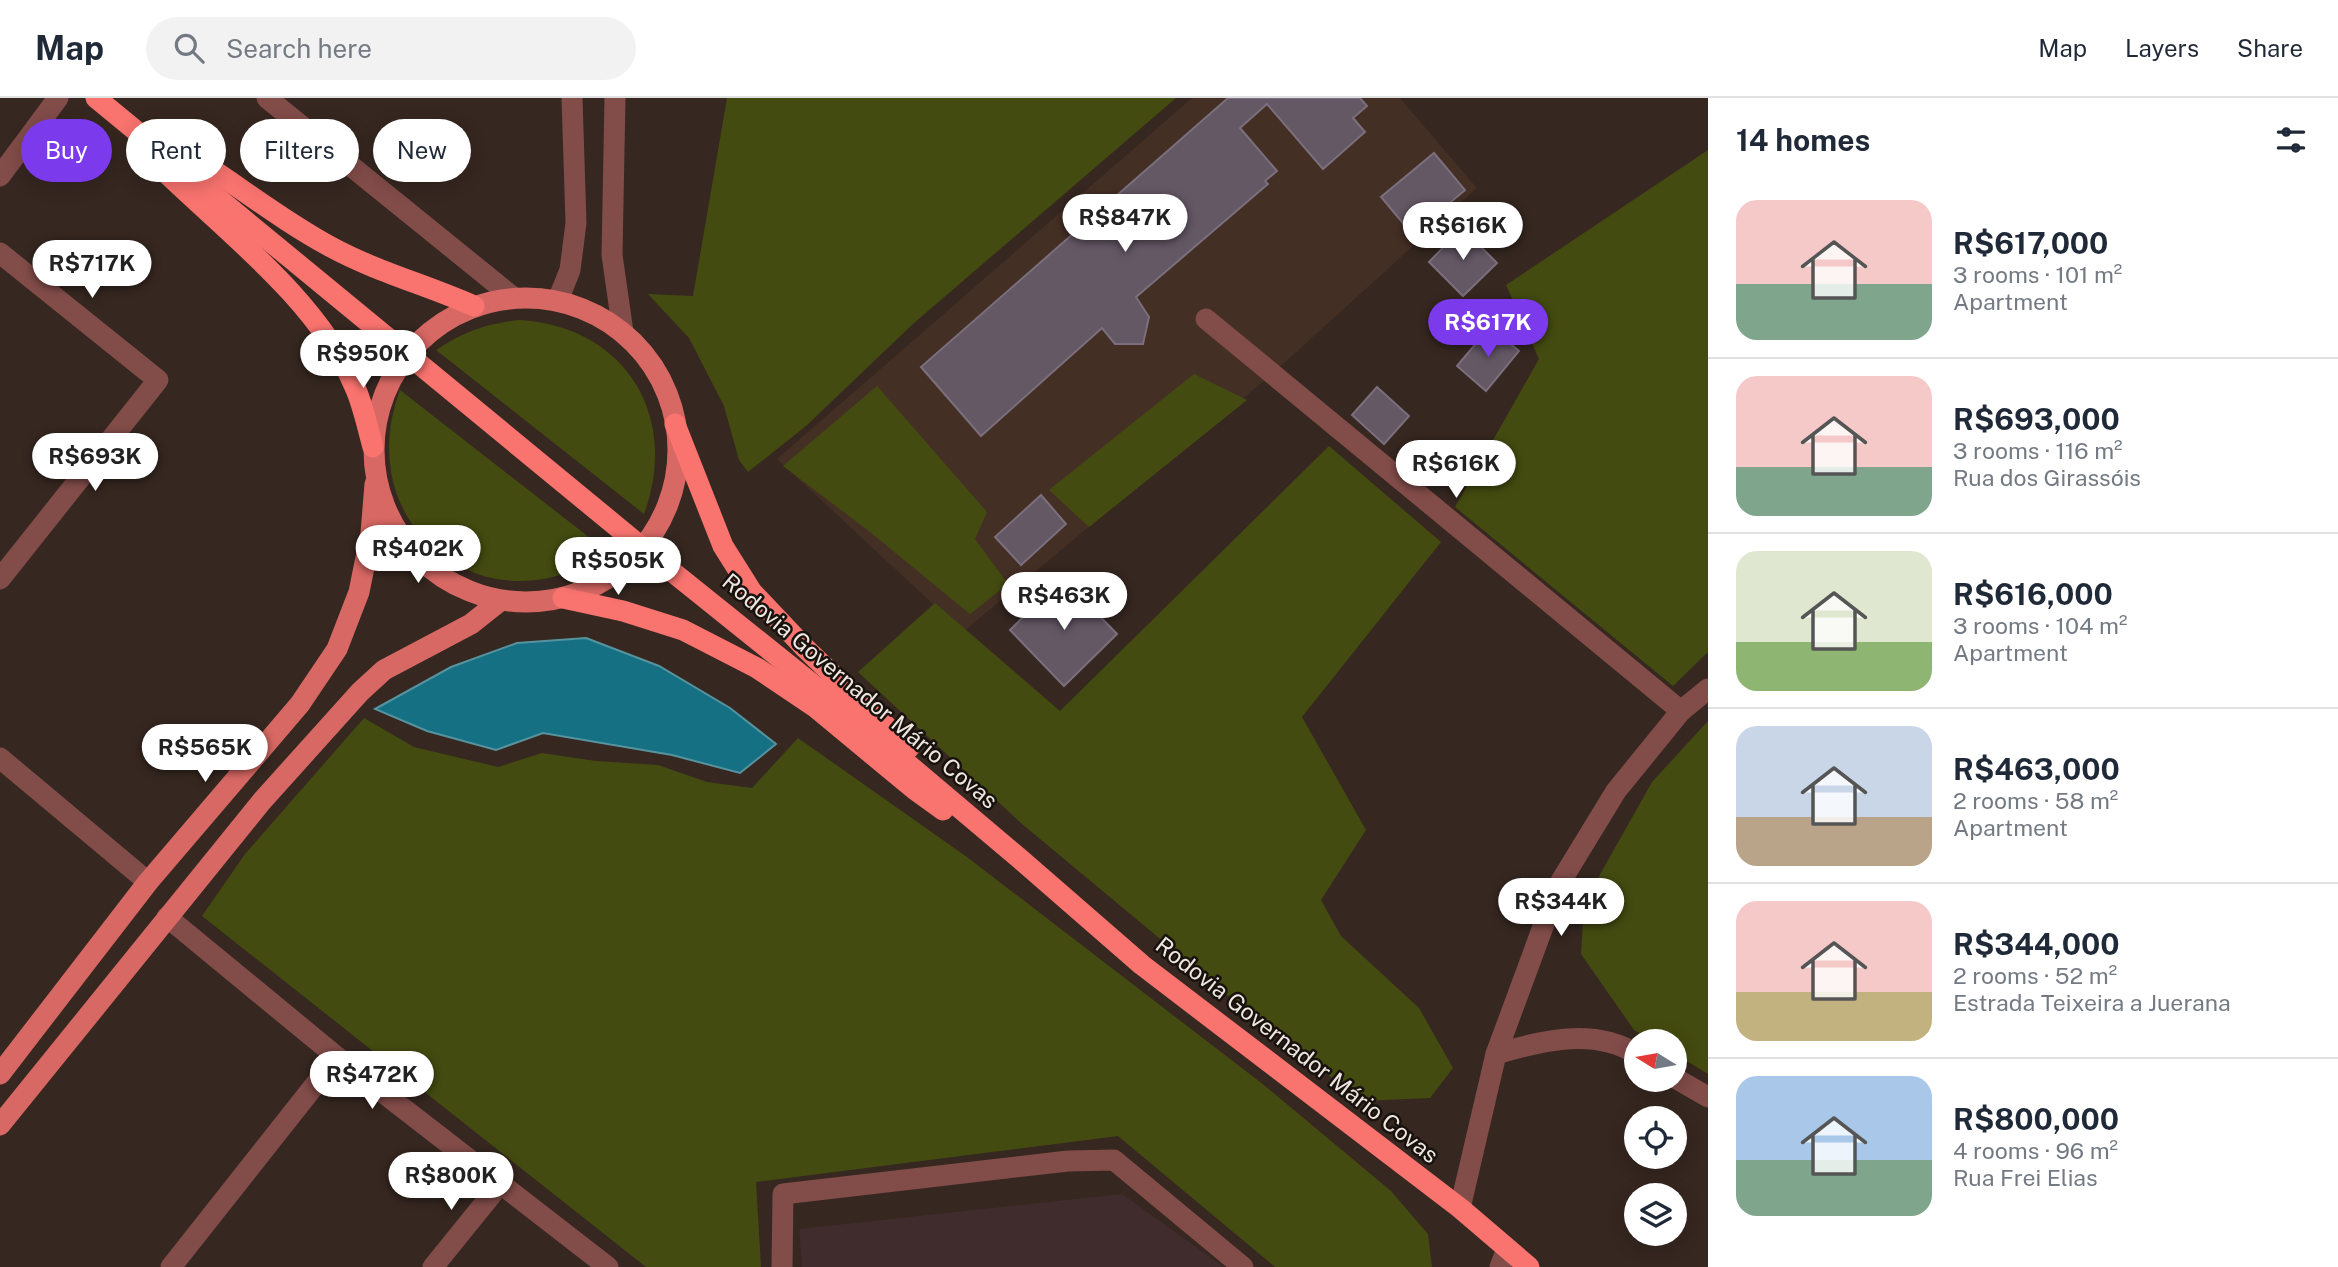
<!DOCTYPE html>
<meta charset="utf-8">
<style>
body{margin:0;font-family:"Public Sans",sans-serif;background:#f2f2f3;color:#1f2937;height:100vh;display:flex;flex-direction:column;font-size:26px;white-space:nowrap}
*{box-sizing:border-box;margin:0}
p{font-size:23px;color:#747a83}
.icon{flex:none;width:38px;height:38px;fill:none;stroke:currentColor;stroke-width:2;stroke-linecap:round;stroke-linejoin:round}
.map{position:relative;flex:1;overflow:hidden}
.side{display:flex;flex-direction:column;background:#fff;width:630px}
.side>*{flex:none}
.guide{position:absolute;left:21px;top:21px;width:665px;height:63px;display:flex;gap:14px}
.needle{width:46px;rotate:281deg}
.buttons{position:absolute;left:1624px;top:931px;display:grid;gap:14px}
.buttons a{display:grid;place-items:center;width:63px;height:63px;border-radius:50%;background:#fff;box-shadow:0 4px 18px #0003;font-size:35px}
.price{position:absolute;translate:-50% -60px;padding:0 16px;border-radius:24px;background:#fff;color:#222;font-size:23px;line-height:46px;filter:drop-shadow(0 2px 4px #0008)}
.price::after{content:'';position:absolute;left:50%;top:42px;width:21px;height:16px;margin-left:-10px;background:inherit;clip-path:polygon(0 0,100% 0,50% 100%)}
.price.current{background:#7c3aed;color:#fff}
ul{padding:0;list-style:none}
li{display:flex;align-items:center;gap:21px;height:175px;padding:0 28px}
li+li{border-top:2px solid #e0e1e3}
li span{display:grid;place-items:center;flex:none;width:196px;height:140px;border-radius:21px;color:#555}
li>.icon{margin-inline-start:auto}
span .icon{width:84px;height:84px;fill:#fffc;stroke-width:1}
li b{font-size:30px}
h2{display:flex;justify-content:space-between;align-items:center;height:84px;padding:0 28px;font-size:30px}
.pill{padding:0 24px;border-radius:32px;background:#fff;box-shadow:0 4px 18px #0003;font-size:24px;line-height:63px}
.pill.current{background:#7c3aed;color:#fff}
header{display:flex;align-items:center;gap:42px;box-sizing:border-box;height:98px;padding:0 35px;background:#fff;border-bottom:2px solid #e0e1e3}
header strong{font-size:33px}
nav{display:flex;gap:38px;margin-inline-start:auto;font-size:24px}
.search{width:490px;height:63px;background:#f2f2f3;display:flex;align-items:center;gap:18px;box-sizing:border-box;padding:0 24px;border-radius:38px;color:#747a83;font-size:26px}
main{display:flex;flex:1;min-height:0}
.map>svg:first-child{display:block}
.commercial{fill:#412c2d}
.built{fill:#442f24}
.green{fill:#444b10}
.water{fill:#157083;stroke:#56939f;stroke-width:2}
.building{fill:#645865;stroke:#7b6f7d;stroke-width:2}
.lines{fill:none;stroke-linecap:round;stroke-linejoin:round}
.minor{stroke:#824c49;stroke-width:21}
.major{stroke:#d76864;stroke-width:21}
.highway{stroke:#f9736f;stroke-width:21}
.labels{text-anchor:middle;stroke-width:5;stroke-linejoin:round;paint-order:stroke}
.street-label{font-size:23px;fill:#efe6e0;stroke:#18120e}
</style>
<header>
<strong>Map</strong>
<div class="search"><svg class="icon" aria-label="search" viewBox="0 0 24 24"><circle cx="10" cy="10" r="6"/><path d="M15 15l6 6"/></svg>Search here</div>
<nav><a>Map</a><a>Layers</a><a>Share</a></nav>
</header>
<main>
<div class="map">
<svg width="1708" height="1169" viewBox="0 0 1708 1169">
<rect width="100%" height="100%" fill="#362720"/>
<path class="commercial" d="M1122 1096 1224 1169H802L799 1131Z"/>
<path class="built" d="M1192 0H1400L1477 90 1272 276 963 534 777 361Z"/>
<g class="green">
<path d="M727 0H1176L914 225 806 328 748 374 739 362 724 308 689 240 648 196 693 198Z"/>
<path d="M1708 52V554L1673 588 1455 409 1539 261 1506 187Z"/>
<path d="M519 222C625 228 680 318 644 416L436 252C465 233 485 226 519 222Z"/>
<path d="M1194 276 1247 302 1089 429 1049 392Z"/>
<path d="M877 288 987 414 975 441 1008 486 970 516 870 434 783 368Z"/>
<path d="M400 292 608 454C487 537 349 429 400 292Z"/>
<path d="M1329 348 1441 444 1302 619 1366 732 1321 802 1341 838 1419 910 1453 970 1430 1000 1361 1003 1236 904 1022 726 858 574 935 505 1060 613Z"/>
<path d="M364 620 414 649 498 669 542 655 596 663 658 667 707 684 752 690 798 640 967 759 1264 987 1391 1093 1428 1136 1432 1169H1275L1118 1038 756 1084 761 1169H646L202 818 245 756Z"/>
<path d="M1708 623V976L1675 956V943H1653L1634 932 1581 856 1584 805 1652 684Z"/>
</g>
<path class="water" d="M586 540 659 568 730 610 776 646 740 675 672 657 543 635 496 652 427 633 375 611 451 569 517 545Z"/>
<g class="building">
<path d="M1228 0H1360L1367 8 1353 20 1365 34 1323 71 1267 6 1240 30 1277 73 1265 83 1268 86 1136 199 1149 219 1143 246H1115L1102 230 981 338 921 269Z"/>
<path d="M1434 55 1465 92 1412 136 1381 99Z"/>
<path d="M1462 130 1497 165 1463 198 1429 164Z"/>
<path d="M1490 229 1519 253 1486 293 1457 268Z"/>
<path d="M1377 289 1409 318 1384 346 1352 317Z"/>
<path d="M1041 397 1066 426 1021 467 995 439Z"/>
<path d="M1063 480 1117 536 1064 588 1010 532Z"/>
</g>
<g class="lines">
<g class="minor">
<path d="M267 0 514 200"/>
<path d="M615 0 612 157 623 234"/>
<path d="M0 78 58 0"/>
<path d="M0 155 158 282 0 481"/>
<path d="M558 202 570 172 576 125 572 0"/>
<path d="M1206 221 1681 613"/>
<path d="M0 660 148 784"/>
<path d="M167 819 337 959 608 1169"/>
<path d="M1496 956C1540 943 1594 929 1636 956"/>
<path d="M1675 980 1708 999"/>
<path d="M1460 1110 1496 956 1558 788 1616 693 1681 613 1708 591"/>
<path d="M171 1169 337 959"/>
<path d="M433 1169 501 1085"/>
<path d="M782 1169 783 1096 1068 1063 1114 1062 1243 1169"/>
<path d="M1500 1169 1507 1151"/>
</g>
<g class="major">
<circle cx="526" cy="352" r="152"/>
<path d="M0 976 148 784 300 606 337 551 359 494 371 435 375 386"/>
<path d="M0 1027 262 703 360 594 384 572 471 526 500 503"/>
</g>
<g class="highway">
<path d="M96 0 644 451 827 598 1019 760 1142 867 1460 1110 1529 1169"/>
<path d="M160 39C220 72 271 117 331 149 377 174 427 187 474 208"/>
<path d="M158 67C224 132 317 201 354 287 363 306 367 328 373 349"/>
<path d="M675 326 723 448 752 494 805 550 909 650"/>
<path d="M563 500 623 513 683 532 757 570 815 609 914 691 943 712"/>
</g>
</g>
<g class="labels">
<g class="street-label">
<text transform="translate(860 593) rotate(40)" y="8">Rodovia Governador Mário Covas</text>
<text transform="translate(1297 952) rotate(38)" y="8">Rodovia Governador Mário Covas</text>
</g>
</g>
</svg>
<div class="buttons">
<a><svg class="needle" viewBox="-14 -14 28 28"><path d="M0-13l5 13h-10z" fill="#e53935"/><path d="M0 13l5-13h-10z" fill="#747a83"/></svg></a>
<a><svg class="icon" aria-label="locate" viewBox="0 0 24 24"><circle cx="12" cy="12" r="6"/><path d="M12 2v4M12 18v4M2 12h4M18 12h4"/></svg></a>
<a><svg class="icon" aria-label="layers" viewBox="0 0 24 24"><path d="M12 4l9 5-9 5-9-5zM3 14l9 5 9-5"/></svg></a>
</div>
<b class="price" style="left:1125px;top:156px">R$847K</b>
<b class="price" style="left:1463px;top:164px">R$616K</b>
<b class="price" style="left:92px;top:202px">R$717K</b>
<b class="price current" style="left:1488px;top:261px">R$617K</b>
<b class="price" style="left:363px;top:292px">R$950K</b>
<b class="price" style="left:95px;top:395px">R$693K</b>
<b class="price" style="left:1456px;top:402px">R$616K</b>
<b class="price" style="left:418px;top:487px">R$402K</b>
<b class="price" style="left:618px;top:499px">R$505K</b>
<b class="price" style="left:1064px;top:534px">R$463K</b>
<b class="price" style="left:205px;top:686px">R$565K</b>
<b class="price" style="left:1561px;top:840px">R$344K</b>
<b class="price" style="left:372px;top:1013px">R$472K</b>
<b class="price" style="left:451px;top:1114px">R$800K</b>
<div class="guide">
<a class="pill current">Buy</a>
<a class="pill">Rent</a>
<a class="pill">Filters</a>
<a class="pill">New</a>
</div>
</div>
<section class="side">
<h2>14 homes<svg class="icon" aria-label="filters" viewBox="0 0 24 24"><path d="M4 7h16M4 17h16"/><circle cx="9" cy="7" r="2"/><circle cx="15" cy="17" r="2"/></svg></h2>
<ul>
<li><span style="background:linear-gradient(#f6c9c9 60%,#7fa58c 0)"><svg class="icon" aria-label="home" viewBox="0 0 24 24"><path d="M3 11l9-7 9 7M6 9v11h12V9"/></svg></span><div><b>R$617,000</b><p>3 rooms · 101 m²</p><p>Apartment</p></div></li>
<li><span style="background:linear-gradient(#f6c9c9 65%,#7fa58c 0)"><svg class="icon" aria-label="home" viewBox="0 0 24 24"><path d="M3 11l9-7 9 7M6 9v11h12V9"/></svg></span><div><b>R$693,000</b><p>3 rooms · 116 m²</p><p>Rua dos Girassóis</p></div></li>
<li><span style="background:linear-gradient(#dfe7d0 65%,#8fb573 0)"><svg class="icon" aria-label="home" viewBox="0 0 24 24"><path d="M3 11l9-7 9 7M6 9v11h12V9"/></svg></span><div><b>R$616,000</b><p>3 rooms · 104 m²</p><p>Apartment</p></div></li>
<li><span style="background:linear-gradient(#c9d6e8 65%,#b9a48a 0)"><svg class="icon" aria-label="home" viewBox="0 0 24 24"><path d="M3 11l9-7 9 7M6 9v11h12V9"/></svg></span><div><b>R$463,000</b><p>2 rooms · 58 m²</p><p>Apartment</p></div></li>
<li><span style="background:linear-gradient(#f6c9c9 65%,#c2b280 0)"><svg class="icon" aria-label="home" viewBox="0 0 24 24"><path d="M3 11l9-7 9 7M6 9v11h12V9"/></svg></span><div><b>R$344,000</b><p>2 rooms · 52 m²</p><p>Estrada Teixeira a Juerana</p></div></li>
<li><span style="background:linear-gradient(#a9c7e8 60%,#7fa58c 0)"><svg class="icon" aria-label="home" viewBox="0 0 24 24"><path d="M3 11l9-7 9 7M6 9v11h12V9"/></svg></span><div><b>R$800,000</b><p>4 rooms · 96 m²</p><p>Rua Frei Elias</p></div></li>
</ul>
</section>
</main>
